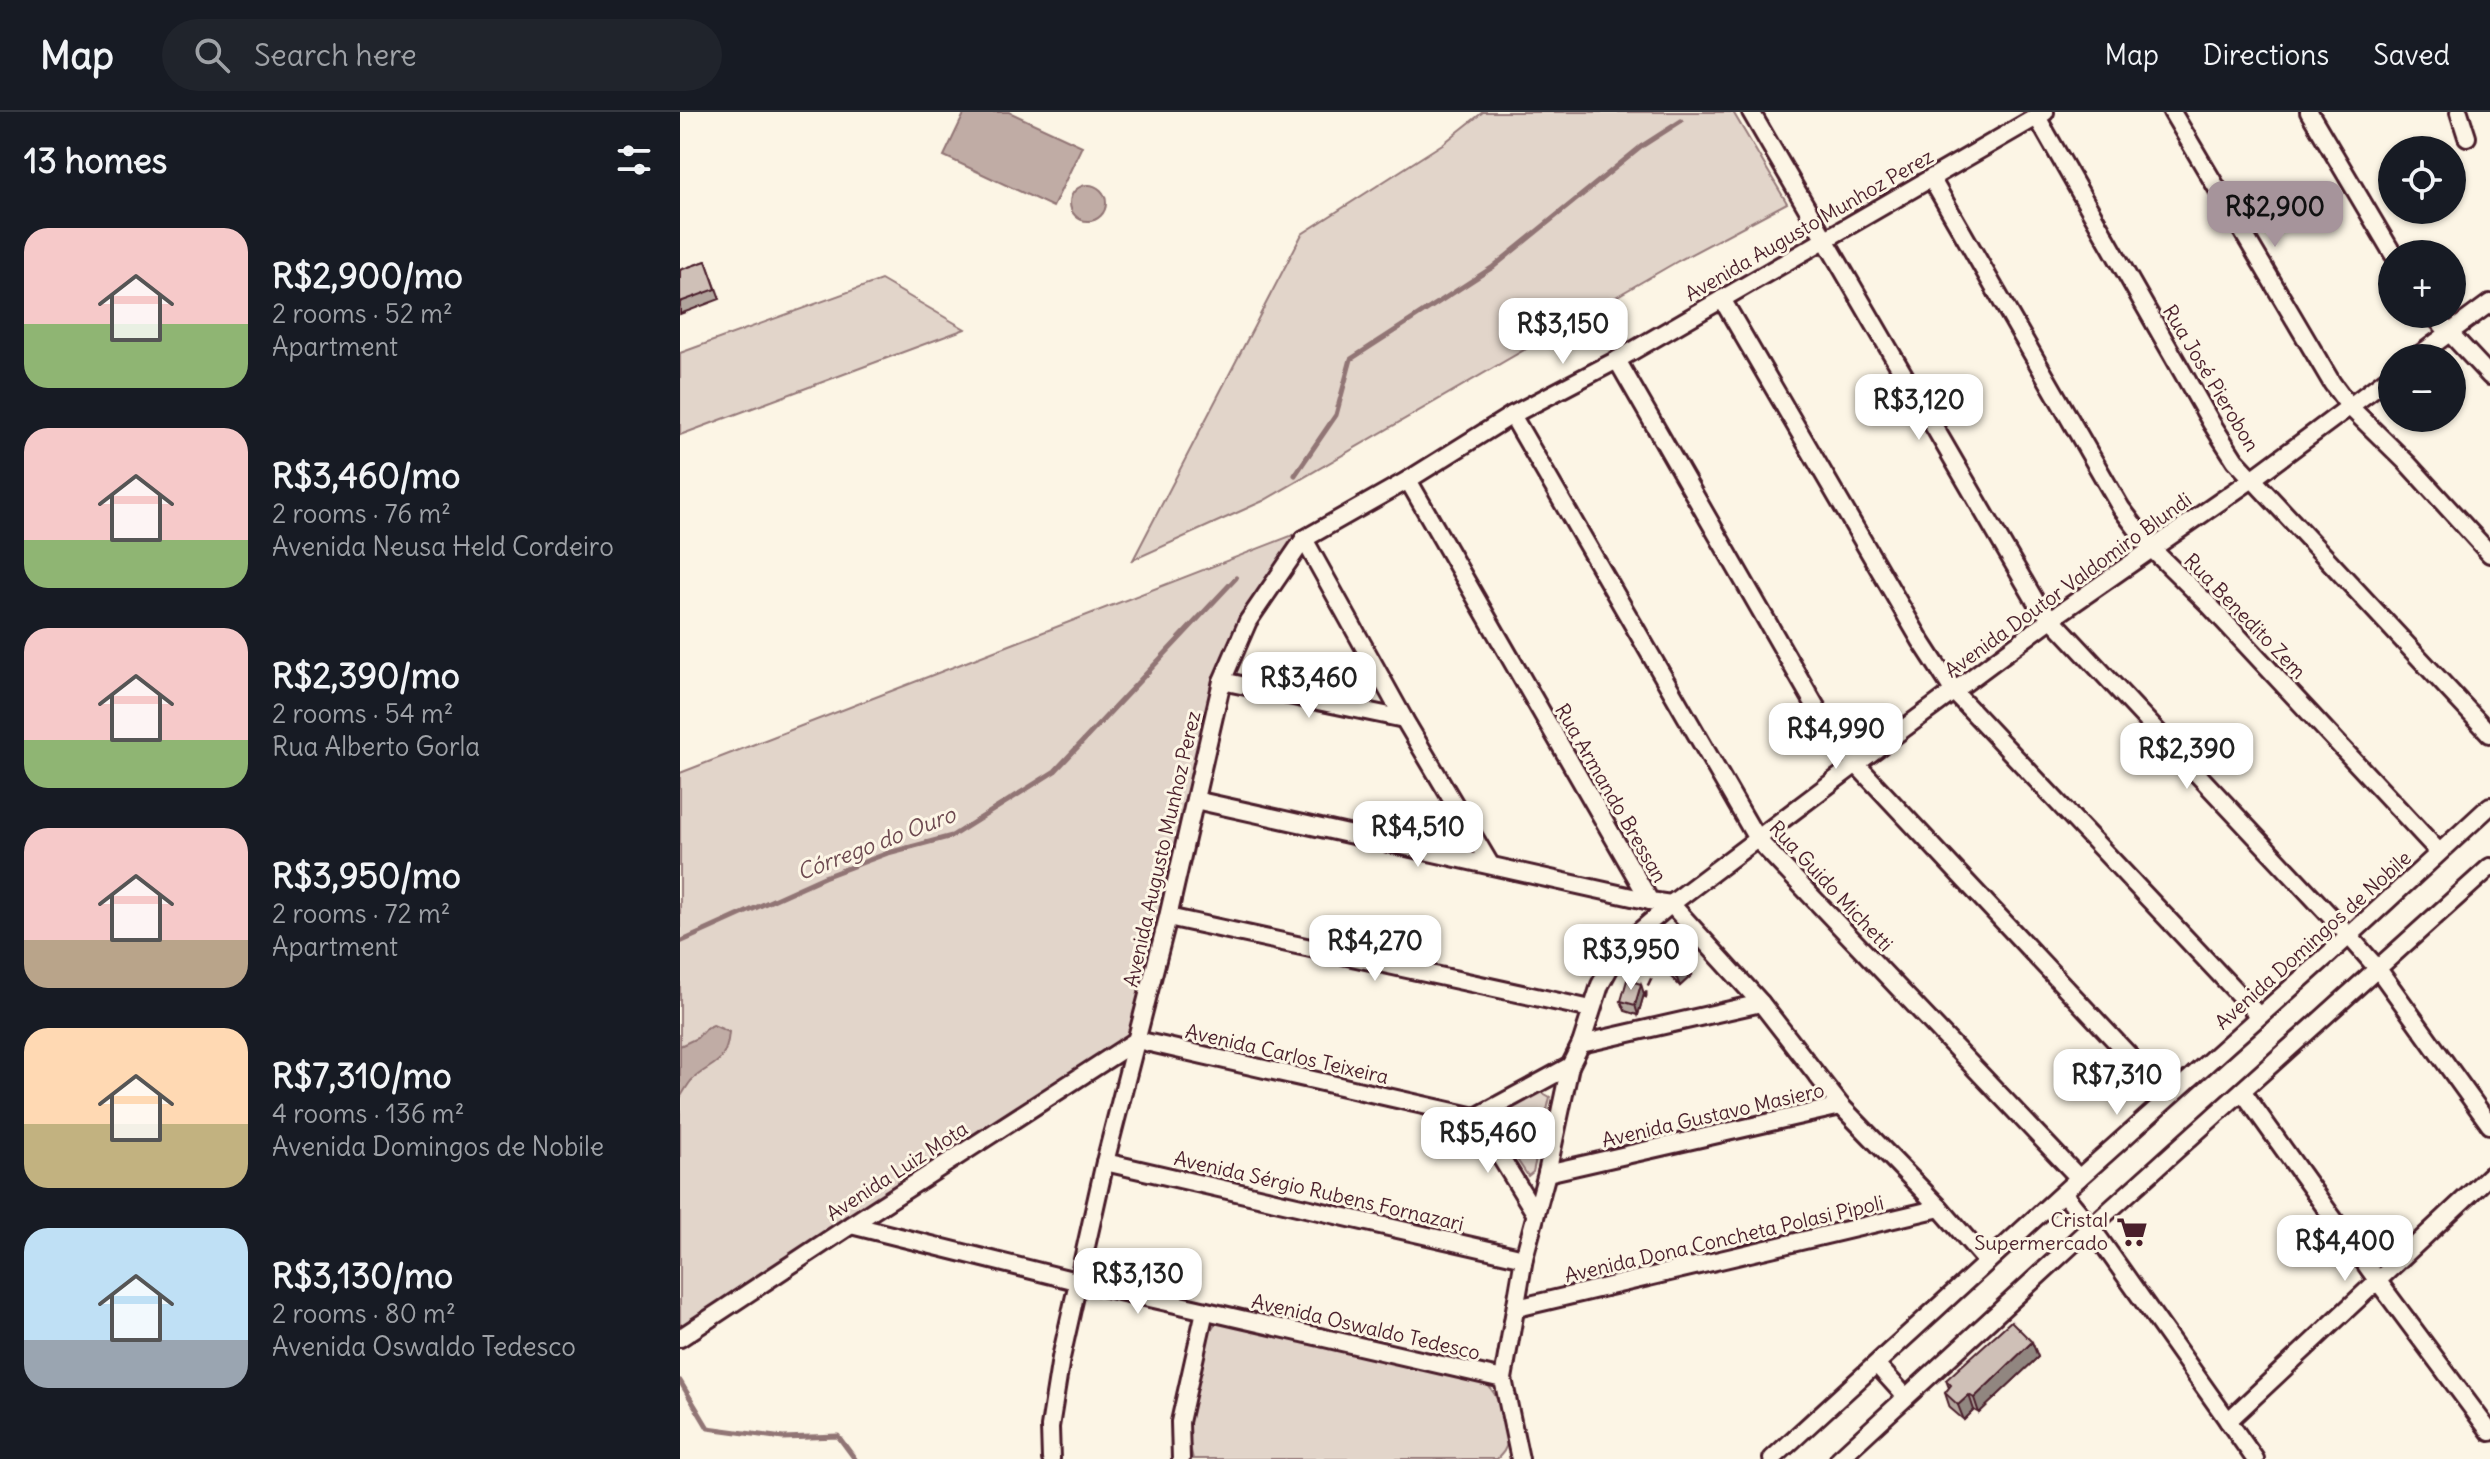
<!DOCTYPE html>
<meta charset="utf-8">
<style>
body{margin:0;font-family:Delius,sans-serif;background:#20242c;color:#f1f3f6;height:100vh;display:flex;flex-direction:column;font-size:30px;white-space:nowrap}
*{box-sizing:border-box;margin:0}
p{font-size:26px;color:#9ea1a6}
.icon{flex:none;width:44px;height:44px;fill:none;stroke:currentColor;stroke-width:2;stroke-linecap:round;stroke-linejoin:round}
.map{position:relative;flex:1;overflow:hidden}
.side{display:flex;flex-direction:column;background:#171b24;width:680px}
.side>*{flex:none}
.buttons{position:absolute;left:1698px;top:24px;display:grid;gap:16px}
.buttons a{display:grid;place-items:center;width:88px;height:88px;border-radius:50%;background:#171b24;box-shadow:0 2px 6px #0004;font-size:40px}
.price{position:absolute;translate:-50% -68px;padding:0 18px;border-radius:16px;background:#fff;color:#222;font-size:26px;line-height:52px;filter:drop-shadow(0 2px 4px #0008)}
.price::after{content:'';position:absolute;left:50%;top:48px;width:24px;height:18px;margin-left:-12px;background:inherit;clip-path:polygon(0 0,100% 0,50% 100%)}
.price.on{background:#a6949b;color:#111}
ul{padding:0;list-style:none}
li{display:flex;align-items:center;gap:24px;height:200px;padding:0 24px}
li span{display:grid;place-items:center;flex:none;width:224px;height:160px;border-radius:24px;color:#555}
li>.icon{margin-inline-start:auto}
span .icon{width:96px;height:96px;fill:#fffc;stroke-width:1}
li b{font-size:34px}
h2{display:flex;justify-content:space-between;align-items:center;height:96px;padding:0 24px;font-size:34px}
header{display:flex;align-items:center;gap:48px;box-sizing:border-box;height:112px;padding:0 40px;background:#171b24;border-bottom:2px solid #363941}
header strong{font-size:38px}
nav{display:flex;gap:44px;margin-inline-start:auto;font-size:28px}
.search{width:560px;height:72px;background:#20242c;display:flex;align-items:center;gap:20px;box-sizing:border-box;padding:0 28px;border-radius:44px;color:#9ea1a6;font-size:30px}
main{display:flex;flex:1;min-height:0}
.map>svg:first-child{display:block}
.green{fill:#e2d5ca;stroke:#967a7a;stroke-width:2}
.water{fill:#c0aca5;stroke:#917474;stroke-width:2}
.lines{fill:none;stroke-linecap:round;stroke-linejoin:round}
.stream{stroke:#917474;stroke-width:5}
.minor-casing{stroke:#4a1f2b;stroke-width:22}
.path{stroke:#4a1f2b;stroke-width:3;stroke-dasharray:8 6;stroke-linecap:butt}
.minor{stroke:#fcf5e5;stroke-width:16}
.wall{fill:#b2a59d;stroke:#4a1f2b;stroke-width:2}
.shaded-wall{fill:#918680;stroke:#4a1f2b;stroke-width:2}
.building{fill:#cfc0b7;stroke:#4a1f2b;stroke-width:2}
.labels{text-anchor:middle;stroke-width:6;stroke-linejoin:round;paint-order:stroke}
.street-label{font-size:20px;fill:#4a1f2b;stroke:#fcf5e5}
.poi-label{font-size:20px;fill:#4a1f2b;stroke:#fcf5e5;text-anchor:end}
.water-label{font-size:22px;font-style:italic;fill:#6d4950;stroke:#fcf5e5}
</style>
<header>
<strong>Map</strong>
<div class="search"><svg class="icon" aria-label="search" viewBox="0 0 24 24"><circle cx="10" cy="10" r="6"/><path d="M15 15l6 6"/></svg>Search here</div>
<nav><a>Map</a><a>Directions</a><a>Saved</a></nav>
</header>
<main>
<section class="side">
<h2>13 homes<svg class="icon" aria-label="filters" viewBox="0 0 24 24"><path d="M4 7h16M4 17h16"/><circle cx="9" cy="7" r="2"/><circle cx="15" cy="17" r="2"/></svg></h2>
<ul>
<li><span style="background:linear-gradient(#f6c9c9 60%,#8fb573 0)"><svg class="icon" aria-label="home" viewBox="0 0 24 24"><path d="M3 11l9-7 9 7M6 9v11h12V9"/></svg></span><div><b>R$2,900/mo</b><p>2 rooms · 52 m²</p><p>Apartment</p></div></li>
<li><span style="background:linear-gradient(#f6c9c9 70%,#8fb573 0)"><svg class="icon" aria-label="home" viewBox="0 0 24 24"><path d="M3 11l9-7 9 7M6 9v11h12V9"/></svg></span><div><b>R$3,460/mo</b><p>2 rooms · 76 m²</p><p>Avenida Neusa Held Cordeiro</p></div></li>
<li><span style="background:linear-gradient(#f6c9c9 70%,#8fb573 0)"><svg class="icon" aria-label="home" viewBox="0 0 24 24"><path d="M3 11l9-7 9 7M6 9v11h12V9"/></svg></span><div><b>R$2,390/mo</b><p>2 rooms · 54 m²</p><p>Rua Alberto Gorla</p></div></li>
<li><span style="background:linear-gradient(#f6c9c9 70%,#b9a48a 0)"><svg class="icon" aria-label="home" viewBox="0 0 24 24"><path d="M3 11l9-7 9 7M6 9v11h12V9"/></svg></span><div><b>R$3,950/mo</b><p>2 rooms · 72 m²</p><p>Apartment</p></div></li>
<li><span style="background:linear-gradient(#ffd9b3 60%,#c2b280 0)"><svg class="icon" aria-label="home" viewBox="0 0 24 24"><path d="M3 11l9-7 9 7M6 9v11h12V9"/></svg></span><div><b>R$7,310/mo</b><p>4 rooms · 136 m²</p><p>Avenida Domingos de Nobile</p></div></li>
<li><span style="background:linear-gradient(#bfe0f5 70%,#9aa5b1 0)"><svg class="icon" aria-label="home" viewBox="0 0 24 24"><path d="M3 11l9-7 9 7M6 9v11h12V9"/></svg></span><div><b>R$3,130/mo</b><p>2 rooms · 80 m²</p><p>Avenida Oswaldo Tedesco</p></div></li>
</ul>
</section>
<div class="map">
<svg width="1810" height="1347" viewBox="0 0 1810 1347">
<rect width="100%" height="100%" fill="#fcf5e5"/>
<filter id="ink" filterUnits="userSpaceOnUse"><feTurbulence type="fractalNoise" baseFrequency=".0125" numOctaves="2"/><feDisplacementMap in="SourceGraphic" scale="16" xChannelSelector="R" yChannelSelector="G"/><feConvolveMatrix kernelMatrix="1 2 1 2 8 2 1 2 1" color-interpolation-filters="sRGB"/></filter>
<g filter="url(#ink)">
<g class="green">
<path d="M803 0H1053L1107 91 998 149 583 389 453 448 622 122 764 31Z"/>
<path d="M201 168 285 217 0 323V241Z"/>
<path d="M639 413 605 440 532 567 513 688 455 927 167 1106 0 1216V661Z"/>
<path d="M861 980 870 985 853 1060 848 1064 814 1013 816 1005Z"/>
<path d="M543 1210 806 1272C818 1280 828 1315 827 1329 827 1337 822 1342 817 1347H513C501 1304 519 1260 530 1219L535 1212Z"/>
</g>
<g class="water">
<path d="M285 0H329L402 34 373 95 264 44Z"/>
<circle cx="408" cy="91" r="18"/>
<path d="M33 913 49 920C46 956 31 949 11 969 7 974 3 981 0 986V934L17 926 26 916Z"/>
</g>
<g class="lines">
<g class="stream">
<path d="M615 363 656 303 671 247 813 155 962 34 1001 9"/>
<path d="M0 830 144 765 208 741 272 724 375 659 556 466"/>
<path d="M0 1269 28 1316 103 1326 158 1324 175 1347"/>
</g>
<defs>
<g id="minor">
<path d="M1071 0 1356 490 1669 824 1698 857 1810 1013"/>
<path d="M1492 0 1652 271 1669 294 1727 351 1810 442"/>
<path d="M1629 0 1713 142"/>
<path d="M1779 0 1787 25"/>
<path d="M1357 5 1532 312 1555 348 1810 622"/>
<path d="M1251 66 1441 396 1472 437 1530 494 1759 740"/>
<path d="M1042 187 1241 529 1274 580 1579 904"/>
<path d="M1752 202 1810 264"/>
<path d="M1735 246 1810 191"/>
<path d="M937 248 1136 595 1159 631 1176 652 1488 985"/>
<path d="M832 303 1077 727 1399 1066"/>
<path d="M728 368 970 789 991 792 1081 891 1161 994 1260 1096 1307 1150"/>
<path d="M624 427 724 607 810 752"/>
<path d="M542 569 724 607"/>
<path d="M515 688 970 789"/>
<path d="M488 805 911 897"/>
<path d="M901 932 1081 891"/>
<path d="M1563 980 1697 1168 1810 1320"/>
<path d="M796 1005 855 1101"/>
<path d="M425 1050 844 1146"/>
<path d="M867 1061 1161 994"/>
<path d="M1383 1081 1411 1115 1575 1347"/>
<path d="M171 1113 400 1170 823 1267"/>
<path d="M837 1196 1260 1096"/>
<path d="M0 1226 171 1113 457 928 796 1005 890 954"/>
<path d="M1197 1253 1225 1284"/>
<path d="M1548 1309 1810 1063"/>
<path d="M371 1347 370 1315 381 1246 425 1050 488 805 542 569 568 509 624 427 728 368 832 303 937 248 1365 0"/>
<path d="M501 1347 500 1310 525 1199"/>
<path d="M840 1347 823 1267 844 1146 867 1061 890 954 901 932 920 873 930 855 945 836 961 818 991 792 1176 652 1371 507 1571 368 1712 263"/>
<path d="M1092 1347 1399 1066 1669 824 1810 694"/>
<path d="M1159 1347 1411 1115 1810 755"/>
</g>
</defs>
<use href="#minor" class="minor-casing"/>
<g class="path">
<path d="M972 829 981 843"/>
<path d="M964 884 966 885V878L979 850"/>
</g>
<use href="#minor" class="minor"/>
</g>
<g class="wall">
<path d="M26 149 40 187 0 202V158Z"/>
<path d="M976 844 1012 863 1000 874 980 854Z"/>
<path d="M964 882 958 903 945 899 941 889Z"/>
<path d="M1352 1230 1358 1245 1299 1301 1294 1298 1284 1308 1270 1296 1265 1281 1269 1276 1266 1268Z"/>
</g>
<g class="shaded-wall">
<path d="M1009 853 1012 863 1000 874 996 864Z"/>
<path d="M961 872 964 882 958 903 955 893Z"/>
<path d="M1352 1230 1358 1245 1299 1301 1294 1286Z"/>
<path d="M1289 1283 1294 1298 1284 1308 1278 1293Z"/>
</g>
<g class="building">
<path d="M26 149 36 177 0 190V158Z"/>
<path d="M990 830 1009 853 996 864 976 844Z"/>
<path d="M947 868 961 872 955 893 941 889Z"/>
<path d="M1331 1209 1352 1230 1294 1286 1289 1283 1278 1293 1265 1281 1271 1273 1266 1268Z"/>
</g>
</g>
<defs>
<symbol id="supermarket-bare" viewBox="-9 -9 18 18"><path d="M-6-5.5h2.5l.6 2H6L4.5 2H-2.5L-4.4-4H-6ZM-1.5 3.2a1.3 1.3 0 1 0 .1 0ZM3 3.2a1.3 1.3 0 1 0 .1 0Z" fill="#4a1f2b" stroke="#fcf5e5" stroke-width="2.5" paint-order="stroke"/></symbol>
</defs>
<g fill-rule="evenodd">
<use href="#supermarket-bare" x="1430" y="1098" width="44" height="44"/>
</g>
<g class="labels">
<g class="street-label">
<text transform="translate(1129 113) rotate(-30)" y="7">Avenida Augusto Munhoz Perez</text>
<text transform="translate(1531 266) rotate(59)" y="7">Rua José Pierobon</text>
<text transform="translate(1388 473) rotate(-36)" y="7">Avenida Doutor Valdomiro Blundi</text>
<text transform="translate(1565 504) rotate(46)" y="7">Rua Benedito Zem</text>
<text transform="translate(931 681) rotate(60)" y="7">Rua Armando Bressan</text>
<text transform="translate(482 737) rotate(-77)" y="7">Avenida Augusto Munhoz Perez</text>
<text transform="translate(1151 774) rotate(47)" y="7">Rua Guido Michetti</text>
<text transform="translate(1633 828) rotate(-42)" y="7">Avenida Domingos de Nobile</text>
<text transform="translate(607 942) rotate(13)" y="7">Avenida Carlos Teixeira</text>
<text transform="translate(1033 1003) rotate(-13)" y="7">Avenida Gustavo Masiero</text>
<text transform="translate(217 1059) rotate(-33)" y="7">Avenida Luiz Mota</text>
<text transform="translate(639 1079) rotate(13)" y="7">Avenida Sérgio Rubens Fornazari</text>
<text transform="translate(1044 1127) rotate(-13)" y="7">Avenida Dona Concheta Polasi Pipoli</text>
<text transform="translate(686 1215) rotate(13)" y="7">Avenida Oswaldo Tedesco</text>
</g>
<g class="poi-label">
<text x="1428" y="1115">Cristal<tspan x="1428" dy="23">Supermercado</tspan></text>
</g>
<g class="water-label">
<text transform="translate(196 731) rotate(-21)" y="8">Córrego do Ouro</text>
</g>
</g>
</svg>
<div class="buttons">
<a><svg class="icon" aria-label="locate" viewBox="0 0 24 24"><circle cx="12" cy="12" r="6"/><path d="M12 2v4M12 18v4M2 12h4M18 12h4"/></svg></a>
<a>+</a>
<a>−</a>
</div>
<b class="price on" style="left:1595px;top:137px">R$2,900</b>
<b class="price" style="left:883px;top:254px">R$3,150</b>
<b class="price" style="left:1239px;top:330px">R$3,120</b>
<b class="price" style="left:629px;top:608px">R$3,460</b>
<b class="price" style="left:1156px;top:659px">R$4,990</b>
<b class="price" style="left:1507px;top:679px">R$2,390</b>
<b class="price" style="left:738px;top:757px">R$4,510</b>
<b class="price" style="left:695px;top:871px">R$4,270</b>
<b class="price" style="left:951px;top:880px">R$3,950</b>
<b class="price" style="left:1437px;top:1005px">R$7,310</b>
<b class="price" style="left:808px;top:1063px">R$5,460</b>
<b class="price" style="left:1665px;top:1171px">R$4,400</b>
<b class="price" style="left:458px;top:1204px">R$3,130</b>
</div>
</main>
